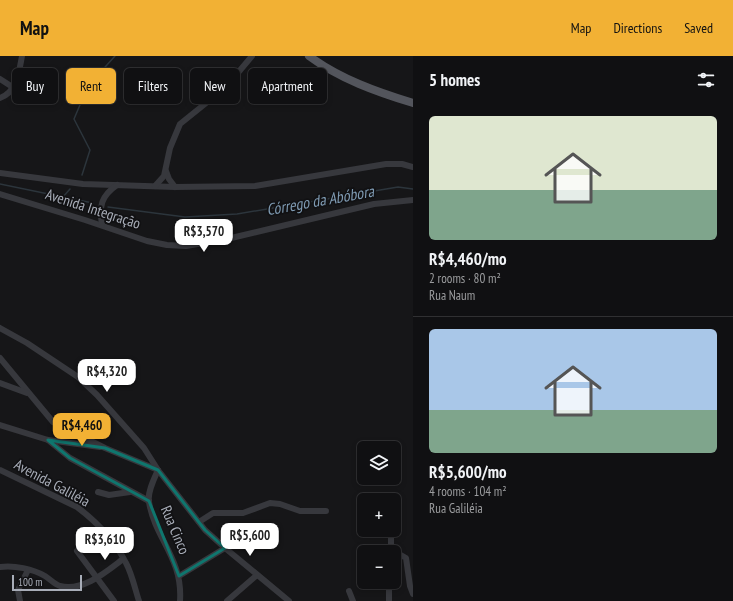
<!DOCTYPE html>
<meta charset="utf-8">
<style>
body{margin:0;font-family:"PT Sans Narrow",sans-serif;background:#1e1e20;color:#f1f3f6;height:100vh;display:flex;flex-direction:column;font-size:15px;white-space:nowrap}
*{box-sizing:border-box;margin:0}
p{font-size:13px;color:#9c9d9f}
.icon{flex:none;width:22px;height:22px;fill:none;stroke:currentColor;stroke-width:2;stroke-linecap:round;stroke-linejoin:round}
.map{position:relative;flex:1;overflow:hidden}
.details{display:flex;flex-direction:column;background:#101012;width:320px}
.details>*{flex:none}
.hud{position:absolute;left:12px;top:12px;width:341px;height:36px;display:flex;gap:8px}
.controls{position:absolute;left:357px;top:385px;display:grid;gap:8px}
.controls a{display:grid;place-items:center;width:44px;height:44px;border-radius:6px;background:#101012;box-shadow:0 2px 6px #0003,0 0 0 1px #303032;font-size:20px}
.scale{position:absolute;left:12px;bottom:10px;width:70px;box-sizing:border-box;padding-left:4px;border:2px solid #a8adb8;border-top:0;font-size:11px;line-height:14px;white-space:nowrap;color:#a8adb8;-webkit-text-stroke:3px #111113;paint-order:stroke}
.price{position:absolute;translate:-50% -34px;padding:0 9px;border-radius:8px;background:#fff;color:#222;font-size:13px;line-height:26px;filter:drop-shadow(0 1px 2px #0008)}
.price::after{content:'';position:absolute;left:50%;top:24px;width:12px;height:9px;margin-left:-6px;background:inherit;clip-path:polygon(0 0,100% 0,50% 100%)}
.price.active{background:#f2b134;color:#111}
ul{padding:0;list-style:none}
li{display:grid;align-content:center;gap:8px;height:212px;padding:0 16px}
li+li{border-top:1px solid #303032}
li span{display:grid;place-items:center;height:124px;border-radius:6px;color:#555}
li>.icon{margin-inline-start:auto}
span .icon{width:72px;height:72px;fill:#fffc;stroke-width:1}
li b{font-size:17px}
h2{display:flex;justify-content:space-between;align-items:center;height:48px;padding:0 16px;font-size:17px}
.tag{padding:0 14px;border-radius:6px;background:#101012;box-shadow:0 2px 6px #0003,0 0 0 1px #303032;font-size:14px;line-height:36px}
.tag.active{background:#f2b134;color:#111}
header{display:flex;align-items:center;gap:24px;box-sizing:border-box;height:56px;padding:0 20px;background:#f2b134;color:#111}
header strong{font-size:19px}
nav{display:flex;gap:22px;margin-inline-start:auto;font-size:14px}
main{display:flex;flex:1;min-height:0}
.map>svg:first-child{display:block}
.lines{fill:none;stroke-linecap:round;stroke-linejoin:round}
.stream{stroke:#2c353c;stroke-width:1.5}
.minor{stroke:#37383d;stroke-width:6}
.major{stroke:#53555c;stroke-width:8}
.marked{fill:none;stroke:#0f766e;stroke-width:3;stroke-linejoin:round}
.labels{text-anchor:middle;stroke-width:3.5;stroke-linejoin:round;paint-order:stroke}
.street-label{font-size:15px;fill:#a8adb8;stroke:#111113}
.water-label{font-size:16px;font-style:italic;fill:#7f9bb3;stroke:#111113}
</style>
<header>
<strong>Map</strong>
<nav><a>Map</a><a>Directions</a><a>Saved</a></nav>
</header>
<main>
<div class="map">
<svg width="413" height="545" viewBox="0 0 413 545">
<rect width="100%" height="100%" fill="#161618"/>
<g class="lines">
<g class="stream">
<path d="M82 119 90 94 74 63 88 30 115 0"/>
<path d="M0 128 63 141 70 133"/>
<path d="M63 141 93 147"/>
<path d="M108 151 185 161 237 158 398 131 413 133"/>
</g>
<g class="minor">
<path d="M0 23 14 32"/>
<path d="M0 42C17 36 19 16 22 0"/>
<path d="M166 115 169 123 175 131"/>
<path d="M0 117 83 128 175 131 255 130 386 108H402L413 111"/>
<path d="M155 130 164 120 170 92 180 68 226 31 252 0"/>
<path d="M0 138 85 164 147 185 167 189 186 190 227 183 374 148 413 144"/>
<path d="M102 169C99 150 101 140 117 129"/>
<path d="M0 272 27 287 78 321 97 339 144 392 158 414 205 474 225 492 289 545"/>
<path d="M0 302 53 366 105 392 158 414"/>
<path d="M0 327 27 337"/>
<path d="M0 369 48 384 100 391"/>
<path d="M48 384 70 402 149 445"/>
<path d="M0 414 77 451C97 466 115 485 126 507 132 518 135 533 139 545"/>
<path d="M158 414C154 423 147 437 149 446 155 483 183 502 180 545"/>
<path d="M98 436 109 439 130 436"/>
<path d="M199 466 213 457H243L270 447 280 448 300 455H326"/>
<path d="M77 495 114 545"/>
<path d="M391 496V474"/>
<path d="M394 499 399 498 406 502 410 530 413 538"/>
<path d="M0 511C14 509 33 513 45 520 50 523 54 528 60 530 83 536 107 515 123 503"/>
<path d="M179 520 225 492"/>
<path d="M349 535 353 545"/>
<path d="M20 545 18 534 28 514"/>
<path d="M227 545 257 519"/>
<path d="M389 545V526"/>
</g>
<path class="major" d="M309 0C340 23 377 36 413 47"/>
</g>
<path class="marked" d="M48 384 105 392 158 414 205 474 225 492 179 520 149 445 70 402Z"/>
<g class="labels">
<g class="street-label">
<text transform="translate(93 153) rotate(18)" y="5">Avenida Integração</text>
<text transform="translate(52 427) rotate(28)" y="5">Avenida Galiléia</text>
<text transform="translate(175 474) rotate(67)" y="5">Rua Cinco</text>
</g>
<g class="water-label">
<text transform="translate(320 144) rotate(-10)" y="6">Córrego da Abóbora</text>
</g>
</g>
</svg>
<div class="controls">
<a><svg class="icon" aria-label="layers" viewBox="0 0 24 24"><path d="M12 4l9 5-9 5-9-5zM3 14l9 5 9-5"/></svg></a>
<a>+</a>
<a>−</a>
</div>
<div class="scale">100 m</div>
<b class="price" style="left:204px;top:197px">R$3,570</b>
<b class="price" style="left:107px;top:337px">R$4,320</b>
<b class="price active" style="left:82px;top:391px">R$4,460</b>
<b class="price" style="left:250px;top:501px">R$5,600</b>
<b class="price" style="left:105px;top:505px">R$3,610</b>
<div class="hud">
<a class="tag">Buy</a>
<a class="tag active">Rent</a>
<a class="tag">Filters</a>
<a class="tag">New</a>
<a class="tag">Apartment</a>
</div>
</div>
<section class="details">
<h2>5 homes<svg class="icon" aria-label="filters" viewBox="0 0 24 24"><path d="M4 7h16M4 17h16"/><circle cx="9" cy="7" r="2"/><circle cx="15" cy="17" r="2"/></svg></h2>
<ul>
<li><span style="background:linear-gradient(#dfe7d0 60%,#7fa58c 0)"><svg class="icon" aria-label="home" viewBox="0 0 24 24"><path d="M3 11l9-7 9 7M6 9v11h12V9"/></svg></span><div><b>R$4,460/mo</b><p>2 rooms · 80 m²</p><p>Rua Naum</p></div></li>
<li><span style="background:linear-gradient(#a9c7e8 65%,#7fa58c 0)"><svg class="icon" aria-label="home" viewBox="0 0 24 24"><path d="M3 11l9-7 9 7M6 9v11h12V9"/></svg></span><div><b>R$5,600/mo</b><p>4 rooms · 104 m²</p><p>Rua Galiléia</p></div></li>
</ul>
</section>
</main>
